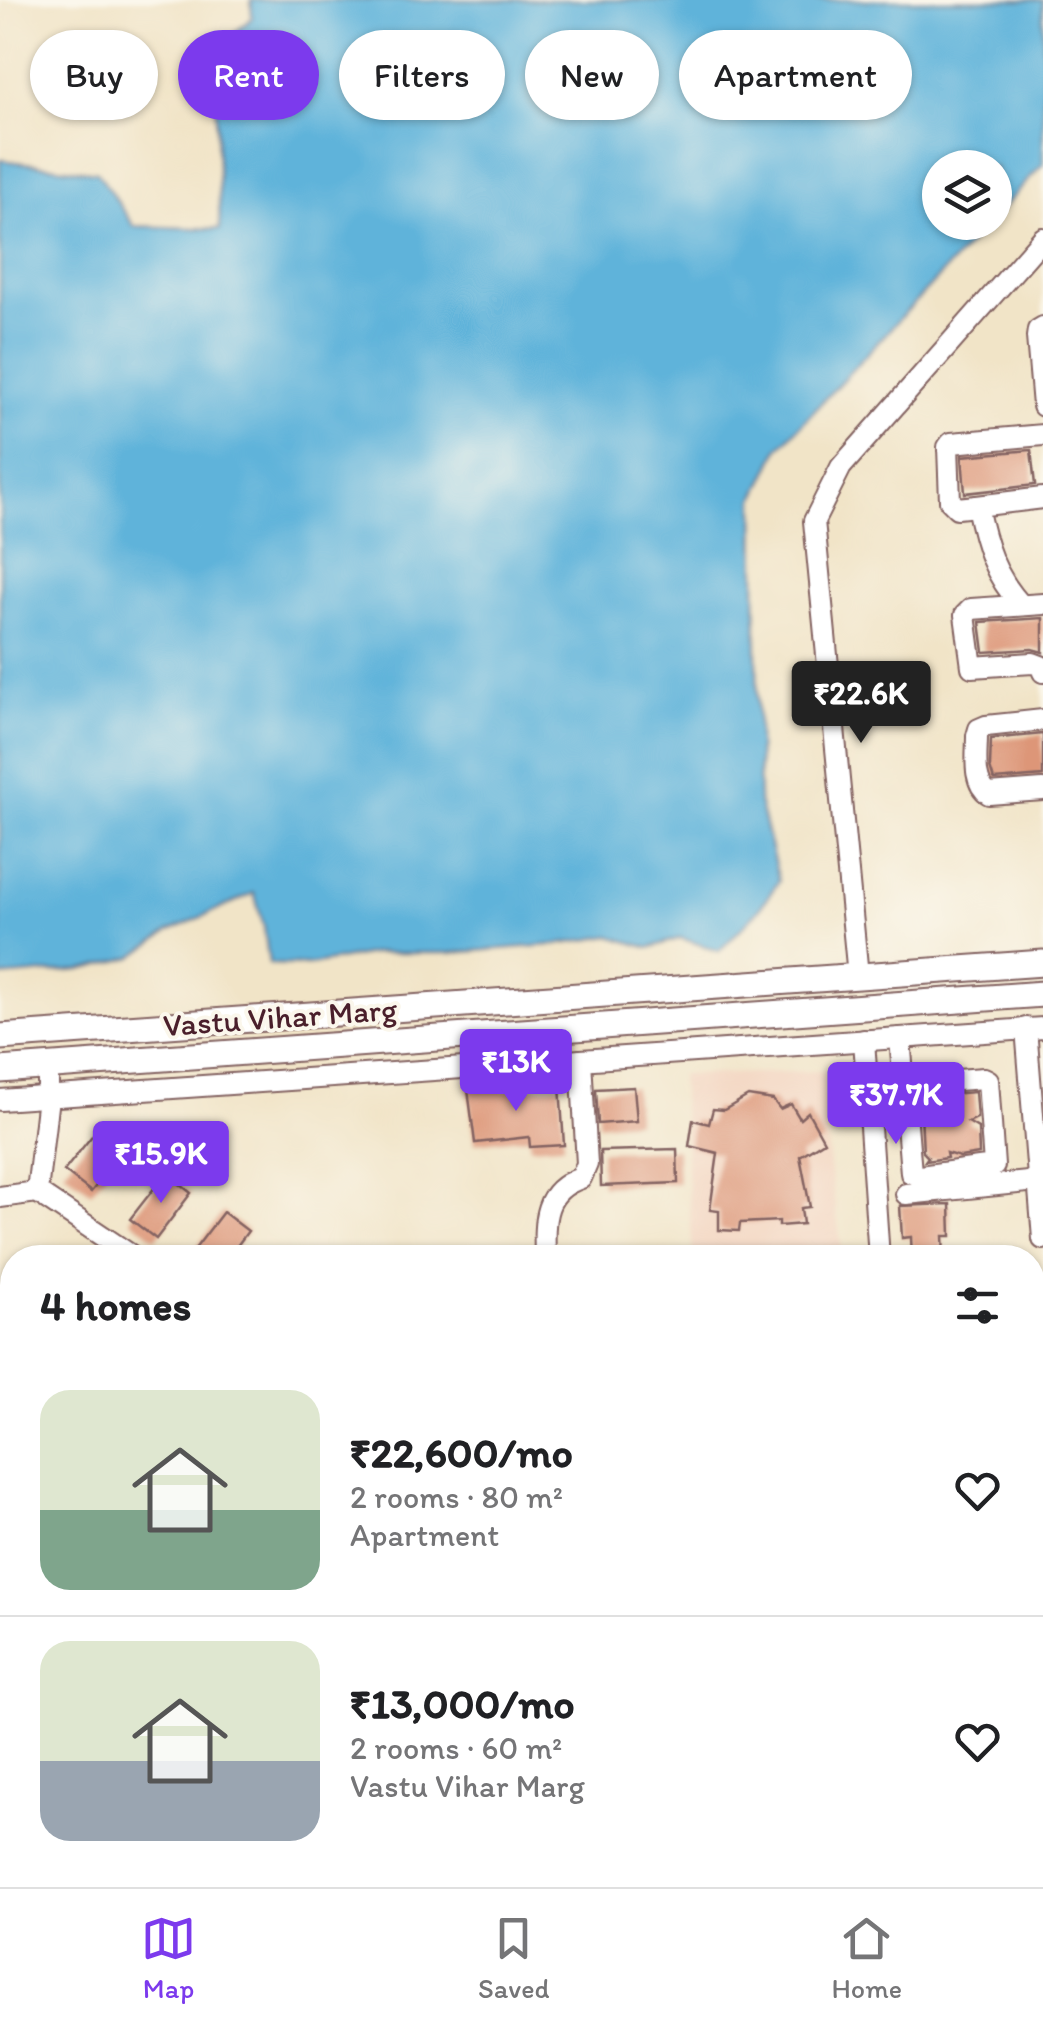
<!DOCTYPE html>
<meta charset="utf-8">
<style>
body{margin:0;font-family:Itim,sans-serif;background:#f6f6f6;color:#202124;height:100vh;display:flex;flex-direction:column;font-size:38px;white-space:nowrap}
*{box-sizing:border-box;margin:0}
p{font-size:32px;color:#757577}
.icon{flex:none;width:55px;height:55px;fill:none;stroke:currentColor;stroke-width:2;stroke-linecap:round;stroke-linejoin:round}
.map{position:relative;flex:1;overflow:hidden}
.panel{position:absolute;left:0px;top:1245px;width:1045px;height:642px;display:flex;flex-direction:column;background:#fff;border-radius:40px 40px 0 0;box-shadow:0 2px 8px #0004}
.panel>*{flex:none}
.guide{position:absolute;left:30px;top:30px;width:985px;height:90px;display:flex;gap:20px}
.buttons{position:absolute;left:922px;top:150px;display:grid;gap:20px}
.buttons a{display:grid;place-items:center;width:90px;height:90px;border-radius:50%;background:#fff;box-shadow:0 2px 8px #0004;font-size:50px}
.price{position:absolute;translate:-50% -85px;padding:0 22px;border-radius:10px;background:#7c3aed;color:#fff;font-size:32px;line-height:65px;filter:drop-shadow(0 2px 5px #0008)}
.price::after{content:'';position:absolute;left:50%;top:60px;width:30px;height:22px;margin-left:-15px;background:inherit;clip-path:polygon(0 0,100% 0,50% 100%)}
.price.on{background:#222;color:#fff}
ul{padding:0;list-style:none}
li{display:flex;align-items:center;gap:30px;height:250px;padding:0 40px}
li+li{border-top:2px solid #e0e0e0}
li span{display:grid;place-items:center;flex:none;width:280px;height:200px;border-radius:30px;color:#555}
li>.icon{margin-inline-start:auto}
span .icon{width:120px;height:120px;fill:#fffc;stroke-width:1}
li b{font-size:42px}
h2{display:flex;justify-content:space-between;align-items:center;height:120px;padding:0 40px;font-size:42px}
.tag{padding:0 35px;border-radius:45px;background:#fff;box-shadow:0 2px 8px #0004;font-size:35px;line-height:90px}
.tag.on{background:#7c3aed;color:#fff}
.tabs{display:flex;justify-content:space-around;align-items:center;height:140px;border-top:2px solid #e0e0e0;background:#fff;font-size:28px;color:#757577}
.tabs a{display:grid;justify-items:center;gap:5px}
.tabs .on{color:#7c3aed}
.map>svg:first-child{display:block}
.built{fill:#f3d4bf}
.water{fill:#5eb3da;stroke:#546982;stroke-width:2.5}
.building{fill:#dd9678}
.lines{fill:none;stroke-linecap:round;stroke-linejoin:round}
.minor-casing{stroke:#846462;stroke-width:24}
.major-casing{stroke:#846462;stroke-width:29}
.minor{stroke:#fff;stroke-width:20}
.major{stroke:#fff;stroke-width:25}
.labels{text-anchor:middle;stroke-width:8;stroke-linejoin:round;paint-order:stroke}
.street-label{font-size:32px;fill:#4a1f2b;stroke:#fbf7ec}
</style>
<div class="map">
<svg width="1043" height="1887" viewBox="0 0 1043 1887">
<rect width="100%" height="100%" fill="#fbf7ec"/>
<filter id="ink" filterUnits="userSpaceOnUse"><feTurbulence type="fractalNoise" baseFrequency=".01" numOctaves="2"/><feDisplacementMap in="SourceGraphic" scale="20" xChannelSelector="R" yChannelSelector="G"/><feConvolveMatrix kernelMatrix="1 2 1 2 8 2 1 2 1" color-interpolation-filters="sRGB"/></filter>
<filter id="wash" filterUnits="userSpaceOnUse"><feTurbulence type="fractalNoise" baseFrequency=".0048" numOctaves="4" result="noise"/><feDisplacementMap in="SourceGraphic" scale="40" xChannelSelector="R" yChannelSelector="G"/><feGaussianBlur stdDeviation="2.25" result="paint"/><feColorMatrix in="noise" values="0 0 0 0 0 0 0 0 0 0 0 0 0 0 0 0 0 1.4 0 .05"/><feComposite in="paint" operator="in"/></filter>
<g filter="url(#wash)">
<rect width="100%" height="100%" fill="#f1e4c7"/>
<path class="built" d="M825 1071 829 1166 843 1257H693L680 1075Z"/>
<path class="water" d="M251 0H1043V164L995 216V168H940V222L989 223 779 448 755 499 759 801 779 881 757 912 719 951 681 938 649 948 610 936 562 944 450 953H376L309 965 269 964 264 927 254 893 170 931 133 957 80 970 0 977V160L97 172 134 226 220 229 214 50 252 18Z"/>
<g id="blocks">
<g class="building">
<path d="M1031 450 1035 485 965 493 962 456Z"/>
<path d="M1043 618V652L1032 649 984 652 980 622Z"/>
<path d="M1043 734V776L994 780 990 767 991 739Z"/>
<path d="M499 1079 500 1090 560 1086 564 1145 530 1147 529 1137 475 1143 467 1082Z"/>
<path d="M634 1087 637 1121 598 1124 596 1089Z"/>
<path d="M975 1092 977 1118 968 1122 978 1128 979 1154 960 1157 946 1153 947 1158 925 1161 928 1157 923 1152 921 1113 928 1111 924 1096Z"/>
<path d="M748 1096 773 1100 780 1109 791 1104 800 1119 808 1112 824 1141 800 1156 810 1207 801 1208 803 1224 779 1226V1221L740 1223 739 1231 719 1230V1211L710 1210 718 1153 689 1146 693 1120 709 1124 713 1109 724 1110Z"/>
<path d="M99 1127 126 1148 91 1192 64 1171Z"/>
<path d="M677 1149 678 1183 601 1186 600 1151Z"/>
<path d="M166 1173 191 1193 156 1239 130 1219Z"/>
<path d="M950 1204 951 1236H943L944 1258H912L911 1237 902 1238 900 1206Z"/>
<path d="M223 1212 248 1231 228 1258H188Z"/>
</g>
</g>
</g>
<g filter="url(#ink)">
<use href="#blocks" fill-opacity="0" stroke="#846462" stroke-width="2.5"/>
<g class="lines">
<defs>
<g id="minor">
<path d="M1043 327 1038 330 1037 337 1043 406"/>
<path d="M977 506 957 508 950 501 948 447 951 443 1043 435"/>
<path d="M1043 604 971 609 965 615 972 667 1033 663 1041 666 1043 672"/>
<path d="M1021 605C994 575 985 545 977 506L1043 498"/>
<path d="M1043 720 986 726 979 729 977 736C977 755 972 783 989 794L1043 790"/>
<path d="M858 976 814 521 841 467 1043 238"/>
<path d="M1026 1028 1043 1239"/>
<path d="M900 1038 911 1173 920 1176 994 1166 988 1080 984 1078 917 1083"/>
<path d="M864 1040 879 1258"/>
<path d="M48 1066V1097L37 1192 135 1258"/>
<path d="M0 1100 1043 1028"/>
<path d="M906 1194 1038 1181"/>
<path d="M0 1197 37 1192"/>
<path d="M545 1258C544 1221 542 1191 581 1178L587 1164 581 1060"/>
<path d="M1032 1331 1043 1330"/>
<path d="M0 1382H12"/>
<path d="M0 1723 12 1717"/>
<path d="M647 1875 663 1887"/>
<path d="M901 1875 919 1887"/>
<path d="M188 1887 189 1875"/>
<path d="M509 1887 517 1875"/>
<path d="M696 1887 704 1875"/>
</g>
<g id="major">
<path d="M0 1037 1043 963"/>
<path d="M0 1070 1043 994"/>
</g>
</defs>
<use href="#minor" class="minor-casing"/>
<use href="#major" class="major-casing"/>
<use href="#minor" class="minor"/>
<use href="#major" class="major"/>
</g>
</g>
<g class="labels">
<g class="street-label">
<text transform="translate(280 1017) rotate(-4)" y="11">Vastu Vihar Marg</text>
</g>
</g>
</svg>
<div class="buttons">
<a><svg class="icon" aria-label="layers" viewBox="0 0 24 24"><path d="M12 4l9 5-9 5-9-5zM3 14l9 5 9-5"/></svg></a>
</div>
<b class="price on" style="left:861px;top:746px">₹22.6K</b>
<b class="price" style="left:516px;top:1114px">₹13K</b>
<b class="price" style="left:896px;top:1147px">₹37.7K</b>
<b class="price" style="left:161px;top:1206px">₹15.9K</b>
<div class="guide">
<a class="tag">Buy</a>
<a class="tag on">Rent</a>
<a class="tag">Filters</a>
<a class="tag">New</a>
<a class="tag">Apartment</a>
</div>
<section class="panel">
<h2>4 homes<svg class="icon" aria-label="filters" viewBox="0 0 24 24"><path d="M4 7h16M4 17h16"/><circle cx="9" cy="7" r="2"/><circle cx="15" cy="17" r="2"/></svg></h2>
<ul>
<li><span style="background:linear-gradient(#dfe7d0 60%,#7fa58c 0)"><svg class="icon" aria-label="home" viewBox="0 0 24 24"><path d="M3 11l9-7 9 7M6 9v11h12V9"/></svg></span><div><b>₹22,600/mo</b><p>2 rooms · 80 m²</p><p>Apartment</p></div><svg class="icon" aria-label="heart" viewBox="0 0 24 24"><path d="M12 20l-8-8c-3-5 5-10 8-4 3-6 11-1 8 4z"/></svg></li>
<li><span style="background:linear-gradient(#dfe7d0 60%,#9aa5b1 0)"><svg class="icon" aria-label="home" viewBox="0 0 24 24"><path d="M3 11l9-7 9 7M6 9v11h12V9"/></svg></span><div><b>₹13,000/mo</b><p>2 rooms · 60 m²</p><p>Vastu Vihar Marg</p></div><svg class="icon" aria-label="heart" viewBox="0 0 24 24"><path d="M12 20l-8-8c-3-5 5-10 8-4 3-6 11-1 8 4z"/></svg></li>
</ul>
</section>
</div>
<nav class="tabs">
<a class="on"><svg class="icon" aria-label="map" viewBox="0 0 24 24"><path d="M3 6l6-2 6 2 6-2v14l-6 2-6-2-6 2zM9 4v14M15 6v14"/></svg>Map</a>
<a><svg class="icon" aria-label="saved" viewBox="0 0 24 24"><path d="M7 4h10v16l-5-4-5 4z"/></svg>Saved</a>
<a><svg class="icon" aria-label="home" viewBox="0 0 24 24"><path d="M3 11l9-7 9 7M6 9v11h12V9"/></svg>Home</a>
</nav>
